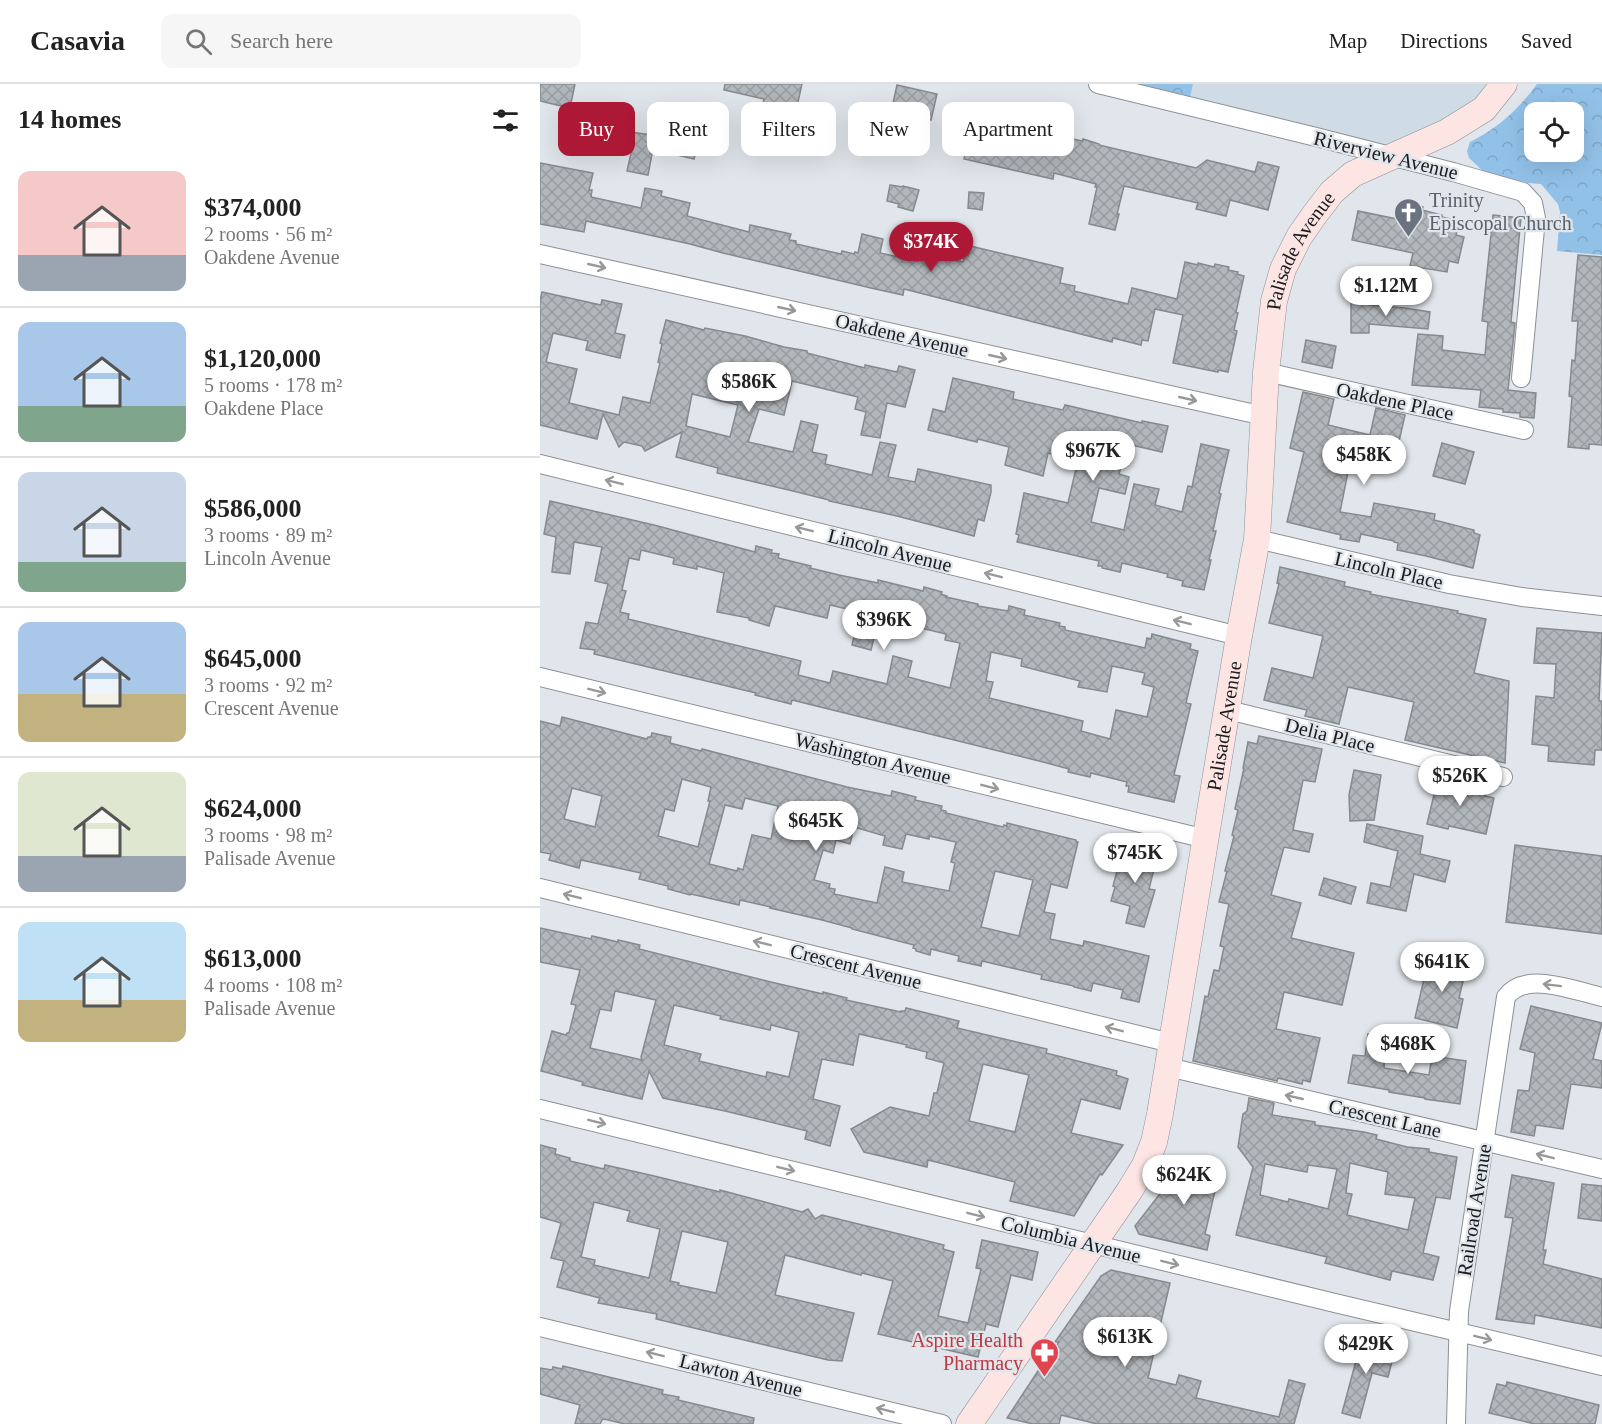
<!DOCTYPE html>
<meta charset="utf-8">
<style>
body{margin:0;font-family:"Times New Roman",serif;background:#f6f6f6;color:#222;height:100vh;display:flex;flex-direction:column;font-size:22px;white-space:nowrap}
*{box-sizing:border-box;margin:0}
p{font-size:20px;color:#767676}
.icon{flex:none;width:33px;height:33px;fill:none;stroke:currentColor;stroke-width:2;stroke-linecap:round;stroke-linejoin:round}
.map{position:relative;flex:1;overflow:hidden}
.side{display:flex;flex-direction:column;background:#fff;width:540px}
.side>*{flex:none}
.hud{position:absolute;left:18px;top:18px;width:570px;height:54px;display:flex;gap:12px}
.fabs{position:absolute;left:984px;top:18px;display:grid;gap:12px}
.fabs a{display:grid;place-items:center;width:60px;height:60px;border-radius:12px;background:#fff;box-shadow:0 6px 24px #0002;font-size:30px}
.price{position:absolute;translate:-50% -51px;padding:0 14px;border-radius:21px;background:#fff;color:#222;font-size:20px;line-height:39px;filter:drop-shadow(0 2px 3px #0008)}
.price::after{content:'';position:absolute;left:50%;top:36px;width:18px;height:14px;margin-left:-9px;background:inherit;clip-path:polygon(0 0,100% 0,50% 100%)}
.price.current{background:#ad1836;color:#fff}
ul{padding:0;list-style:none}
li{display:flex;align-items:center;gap:18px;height:150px;padding:0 18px}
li+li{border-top:2px solid #e0e0e0}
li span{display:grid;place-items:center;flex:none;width:168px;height:120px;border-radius:12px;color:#555}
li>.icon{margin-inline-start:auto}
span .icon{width:72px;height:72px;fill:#fffc;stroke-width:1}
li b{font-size:26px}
h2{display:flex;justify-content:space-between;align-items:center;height:72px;padding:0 18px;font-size:26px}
.tag{padding:0 21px;border-radius:12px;background:#fff;box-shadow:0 6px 24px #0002;font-size:21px;line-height:54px}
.tag.current{background:#ad1836;color:#fff}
header{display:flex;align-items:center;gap:36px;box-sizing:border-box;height:84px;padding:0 30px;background:#fff;border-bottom:2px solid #e0e0e0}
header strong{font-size:28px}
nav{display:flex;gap:33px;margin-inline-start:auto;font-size:21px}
.search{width:420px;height:54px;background:#f6f6f6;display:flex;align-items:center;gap:15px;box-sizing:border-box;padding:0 21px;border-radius:12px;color:#767676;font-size:22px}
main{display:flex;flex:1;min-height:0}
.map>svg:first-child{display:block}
.built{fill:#cfdbe5}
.park{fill:url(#park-crowns);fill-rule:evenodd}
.building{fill:url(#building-cross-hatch);stroke:#858a8e;stroke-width:1.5;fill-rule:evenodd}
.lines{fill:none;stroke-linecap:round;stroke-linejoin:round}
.minor-casing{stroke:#8c9196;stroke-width:20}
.secondary-casing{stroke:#8c9196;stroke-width:27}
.minor{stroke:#fff;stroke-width:18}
.secondary{stroke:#fde5e4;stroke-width:26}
.oneway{stroke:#989899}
.labels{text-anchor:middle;stroke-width:4.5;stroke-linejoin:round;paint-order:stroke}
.street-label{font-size:20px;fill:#191b1d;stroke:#e0e6eb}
.worship-label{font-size:20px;fill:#5b616d;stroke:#e0e6eb;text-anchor:start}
.health-label{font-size:20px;fill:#be3a42;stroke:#e0e6eb;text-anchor:end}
</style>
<header>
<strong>Casavia</strong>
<div class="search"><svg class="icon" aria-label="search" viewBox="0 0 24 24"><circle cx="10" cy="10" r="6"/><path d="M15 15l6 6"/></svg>Search here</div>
<nav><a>Map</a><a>Directions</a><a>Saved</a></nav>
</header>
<main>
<section class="side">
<h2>14 homes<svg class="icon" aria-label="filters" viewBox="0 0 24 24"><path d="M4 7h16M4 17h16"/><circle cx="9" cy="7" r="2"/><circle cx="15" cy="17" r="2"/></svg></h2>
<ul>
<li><span style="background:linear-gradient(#f6c9c9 70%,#9aa5b1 0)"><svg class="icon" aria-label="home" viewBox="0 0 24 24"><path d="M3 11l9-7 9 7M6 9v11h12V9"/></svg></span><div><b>$374,000</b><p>2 rooms · 56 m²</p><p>Oakdene Avenue</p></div></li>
<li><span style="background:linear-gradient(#a9c7e8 70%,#7fa58c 0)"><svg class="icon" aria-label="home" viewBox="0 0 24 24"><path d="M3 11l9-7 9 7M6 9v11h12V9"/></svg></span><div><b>$1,120,000</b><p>5 rooms · 178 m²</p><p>Oakdene Place</p></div></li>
<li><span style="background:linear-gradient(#c9d6e8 75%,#7fa58c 0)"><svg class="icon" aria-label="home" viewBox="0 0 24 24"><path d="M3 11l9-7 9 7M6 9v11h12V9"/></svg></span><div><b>$586,000</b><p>3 rooms · 89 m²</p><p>Lincoln Avenue</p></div></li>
<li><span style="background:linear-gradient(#a9c7e8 60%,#c2b280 0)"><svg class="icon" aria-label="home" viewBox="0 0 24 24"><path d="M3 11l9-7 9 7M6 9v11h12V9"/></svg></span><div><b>$645,000</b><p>3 rooms · 92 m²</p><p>Crescent Avenue</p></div></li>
<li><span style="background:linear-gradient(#dfe7d0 70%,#9aa5b1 0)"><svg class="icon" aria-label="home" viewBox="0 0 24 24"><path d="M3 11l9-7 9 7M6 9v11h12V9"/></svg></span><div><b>$624,000</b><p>3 rooms · 98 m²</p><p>Palisade Avenue</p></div></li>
<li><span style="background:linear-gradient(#bfe0f5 65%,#c2b280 0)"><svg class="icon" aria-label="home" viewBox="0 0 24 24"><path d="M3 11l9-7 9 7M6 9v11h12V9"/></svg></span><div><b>$613,000</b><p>4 rooms · 108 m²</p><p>Palisade Avenue</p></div></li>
</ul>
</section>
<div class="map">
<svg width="1062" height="1340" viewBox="0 0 1062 1340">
<defs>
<pattern id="park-crowns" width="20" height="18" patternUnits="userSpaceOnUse" patternTransform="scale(1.5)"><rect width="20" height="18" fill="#92c1e8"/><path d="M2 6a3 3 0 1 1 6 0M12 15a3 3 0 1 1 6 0" fill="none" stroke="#7da5c7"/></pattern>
<pattern id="building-cross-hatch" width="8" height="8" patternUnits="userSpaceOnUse" patternTransform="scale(1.5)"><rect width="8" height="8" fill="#b2b7bc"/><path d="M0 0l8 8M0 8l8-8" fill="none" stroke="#989da1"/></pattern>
</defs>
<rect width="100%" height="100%" fill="#e0e6eb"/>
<path class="built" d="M653 0H964L851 72 648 22Z"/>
<g class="park">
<path d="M558 0H653L648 22Z"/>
<path d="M997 0H1062V171L1017 167 1020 128 1018 120 1001 100 988 99 944 88 929 74 927 67 930 58C957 45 979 25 997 0ZM994 28H1034V68H994Z"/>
</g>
<g class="building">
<path d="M0 0H35L30 24 0 17Z"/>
<path d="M185 0H262L255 31 222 24 224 15 184 6Z"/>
<path d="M357 1 397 10 391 36 366 30 365 37 350 33Z"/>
<path d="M449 33 495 44 494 46 542 57 543 55 559 60V61L656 84 667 76 715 88 718 78 739 83 728 126 690 116 686 132 656 125 658 119 584 102 577 130H579L575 146 549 140 557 103H555L556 100 514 89 513 95 424 75 433 37 439 38 440 35 448 37Z"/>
<path d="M90 48 112 51 110 70H112L108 91 87 87 92 65 88 64Z"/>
<path d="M142 53 159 57 154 75 137 71Z"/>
<path d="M0 79 53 89 49 106H52L51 113 101 124 105 104 122 107 121 112 150 119 147 132 209 148 210 141 251 150 249 156 256 157V160L301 170 302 167 314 170 315 168 318 169 322 150 343 155 340 169 378 177 380 170 397 174V171L423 178 425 171 428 172 430 162 523 184 520 199 535 202 534 207 588 220 592 204 637 215 645 178 658 181V179L674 183 675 180 689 183 688 186 698 188 697 190 704 192 696 228 698 229 694 246 697 247 688 288 678 286V288L633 279 643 231 615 225 608 257 602 256 601 261 573 254 572 258 364 205 363 211 331 204 183 169 150 160 46 137 44 148 0 140Z"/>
<path d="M350 101 363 103V102L379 106 373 127 358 123 359 120 347 117Z"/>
<path d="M429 108 444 109 442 126 428 124Z"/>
<path d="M866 119 883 123 882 126 902 131V133L919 137 916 151 924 153 918 179 909 177 907 188 870 182 873 169 812 156 818 127 862 136Z"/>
<path d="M953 131 981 134 971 238 975 239 968 306 996 309 994 334 980 333V329L963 328V325L939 323 941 306 872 301 878 250 903 252 902 266 945 271 948 238 942 237Z"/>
<path d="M1038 171 1062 173V361L1049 360V365L1028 363 1032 313 1029 312 1032 276 1035 277 1038 237H1032Z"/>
<path d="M2 208 61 221 62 216 82 220 75 249 85 251 80 274 46 266 48 257 13 249 6 278 37 285 29 319 79 331 83 313 110 319 120 279 118 278 122 260 120 259 126 236 164 246 165 244 205 252 244 263 267 267V269L325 284V281L357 288 359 282 375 286 365 323 347 319 340 354 321 351 326 328 315 325 318 313 252 297 244 331 219 325 208 358 253 368 261 337 278 341 272 368 287 371 285 380 332 391 340 358 356 361 348 393 375 398 378 385 451 401V408L444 437 438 435 434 452 357 432 289 417V416L253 407 177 389 178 384 136 373 142 348 105 367 102 362 84 358 79 363 63 330 57 355 0 341V217ZM152 310 198 321 190 353 146 342Z"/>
<path d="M811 219 829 220V221L865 224 890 228 888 245 829 240V249H811Z"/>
<path d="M766 256 796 262 792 284 762 278Z"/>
<path d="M413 294 474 308 473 315 523 326 525 321 602 339V337L628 342 622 368 587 360 579 390 589 393 585 410 559 404 551 438 584 446 594 400 619 405 615 421 642 428 648 402 652 403 661 360 689 366 679 409 681 410 673 447H676L669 476H671L664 506 642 502 643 497 627 493 628 490 582 479 580 488 562 484V482H558L559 477 477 458 479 451 476 450 484 409 528 419 538 376 508 369 503 392 465 381 469 363 438 355 437 358 388 346 393 325 405 328Z"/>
<path d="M763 308 794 315 788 341 830 351 836 324 865 331 852 388 810 378 800 428 831 433 834 419 895 430 894 436 934 446V449L940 451 933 484 886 472 857 466 858 459 854 458V457L821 450 819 458 800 455 801 451 747 438 764 368 750 364Z"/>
<path d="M902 359 934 368 925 400 893 392Z"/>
<path d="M10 417 114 441 215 468 216 462 232 466 231 469 239 470 238 474 271 482 270 484 299 491 338 499V496L383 507 384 503 402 508 401 510 407 512 406 513 438 520V522L468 527 469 522 485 526 484 531 520 539 519 542 525 543V546L574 557 605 564 607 554 611 555 612 550 651 560 650 565 658 567 646 619 651 620 634 691 640 692 634 718 588 708 589 702H586L587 698 551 689 550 693 528 688 529 685 507 679 252 616 251 620 215 611 216 609 54 570 55 566 40 564 46 538 58 540 68 500 55 497 62 463 34 458 30 490 12 488 16 453 4 450ZM101 466 134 474 133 480 157 485V482L184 489 177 528 209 534V536L229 542 235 522 287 534 290 521 320 528 312 561 331 566 341 527 374 535 372 542 406 550 405 556 420 559 410 604 368 593 372 577 353 572 347 600 293 587 290 599 258 591 261 577 88 535 89 530 80 528 86 507 82 506 89 474 99 476ZM451 568 482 575 481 582 540 597 538 603 567 608 572 582 605 589 602 600 614 603 607 633 576 626 570 655 541 647 543 637 449 614 453 598 446 597Z"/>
<path d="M740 483 805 498 804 502 831 508 830 510 918 527 917 529 946 535 934 589 969 597 965 679 865 656 874 618 808 603 799 640 765 632 767 626 724 616 732 584 773 594 783 552 729 539 739 500 737 499Z"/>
<path d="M997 544 1062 549 1059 617H1062V666H1055L1054 681 1008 677 1009 662 992 660 996 612 1014 614 1016 580 994 579Z"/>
<path d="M22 633 107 655 108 653H111L112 649 131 653 130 659 161 667 162 665 307 703 351 712 352 707 376 713 375 716 402 722 401 726 406 727V729L463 743 464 741 467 742V739L536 756V758H538L527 804 511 800 504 828 515 830 510 855 543 862 544 857 609 872 599 918 581 914 583 906 553 899 551 907 534 903V902L501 895 502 891 442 877 441 882 418 877 419 872 391 865 390 871 376 867V865L373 864 374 861 312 845V844L282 836 230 824 231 823 200 816 199 821 151 810 150 811 128 805V802L99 795 101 789 41 776 39 784 9 776 11 770 0 768V637L20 642ZM142 695 171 703 168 717H170L158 763 118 752 125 725 134 727ZM32 704 62 712 55 743 24 735ZM205 714 238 722 231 755 212 751 203 786 198 784 197 787 169 780 185 721 202 725ZM314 743 345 752 343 761 362 765 366 750 389 755V752L416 758 411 778 415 779 409 807 362 798 364 788 345 783 337 819 294 810 295 805 289 804 290 800 274 796 283 766 293 769 296 756 310 760ZM455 787 493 796 479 852 441 843Z"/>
<path d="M719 652 782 665 775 698 763 696 753 746 773 750 769 768 744 763 731 811 761 819 751 854 814 869 802 921 744 908 736 945 780 954 770 998 763 996 762 1000 738 994 737 997 653 977 665 912 668 913 674 886 679 887 684 863 680 862 689 820 679 818 687 787H685L694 752 692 751 698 726 695 725 704 684H703L708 658 717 660Z"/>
<path d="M814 686 841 691 834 736 810 737 809 711Z"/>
<path d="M898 694 947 705 945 712 954 714 946 750 909 742 908 745 887 740Z"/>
<path d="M827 740 883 752 880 770 910 777 905 798 874 790 866 827 827 819 831 799 850 803 858 767 824 758Z"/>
<path d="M975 761 1062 772V850L966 838Z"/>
<path d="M583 764 592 766 593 764 607 768V770L617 773 609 805 615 806 604 843 586 839 590 822 571 817 575 803 573 802Z"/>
<path d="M784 794 816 803 811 820 779 811Z"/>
<path d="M0 844 51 855 52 852 78 858V856L100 861 99 865 235 899 283 910V908L307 914 306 916 361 928V927H365L366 924 419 937 417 944 507 965 506 969 577 987 576 991 588 995 580 1025 541 1015 531 1049 583 1061 562 1091 560 1090 534 1132 470 1117 475 1098 388 1076 387 1083 324 1068 311 1045 350 1023 389 1032 394 1009H397L404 979 386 974 387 968 366 963 367 961 319 950 313 981 282 975 273 1015 300 1022 290 1062 265 1055 267 1047 185 1027 123 1014 109 987 102 1015 42 1001 43 998 1 987 12 947 26 951 27 949H29L36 921 31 920 40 886 0 878ZM75 907 116 916 101 973 102 976 50 964 60 925 71 927ZM134 921 181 932 180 935 230 946 231 941 259 948 249 993 227 988 226 993 159 977 161 970 124 961ZM443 980 489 991 475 1048 429 1037Z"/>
<path d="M889 873 927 881 919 914 923 915 917 944 875 934Z"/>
<path d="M991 922 1062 939 1053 975 1062 977V1004L1031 1000 1023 1045 996 1041 994 1052 971 1048 978 1006 989 1007 995 969 980 965Z"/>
<path d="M828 950 847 952 844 984 889 991 892 972 926 977 920 1020 885 1015V1014L849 1008V1006L808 999 813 971 825 972Z"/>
<path d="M709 1014 734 1019 732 1031 775 1038V1041L824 1048 837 1051 836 1055 867 1063 889 1065V1068L917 1073 910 1115 896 1113 883 1169 899 1173 893 1196 852 1187 850 1196 785 1179 787 1173 696 1151 713 1083 698 1063 703 1030 707 1027ZM810 1079 848 1088 845 1110 875 1114 868 1146 807 1131 812 1110 806 1109ZM725 1080 767 1088 768 1081 797 1085 788 1125 749 1115 748 1118 720 1111Z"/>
<path d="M0 1061 16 1065 15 1070 30 1074V1077L64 1085 65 1081 110 1091 180 1108V1106L262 1128 268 1125 275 1135 282 1131 404 1161 403 1165 414 1168 398 1232 428 1239 441 1185 436 1184 442 1156 498 1168 492 1196 471 1191 458 1243 446 1240 438 1273 338 1250 353 1197 322 1189 321 1191 245 1171 235 1211 314 1229 302 1277 288 1276 116 1235 117 1230 58 1219 60 1214 17 1203 24 1177 11 1174 21 1139 0 1133ZM54 1118 90 1127 87 1137 120 1145 109 1194 54 1181 55 1176 41 1173ZM142 1147 188 1158 176 1209 138 1201 139 1199 130 1197Z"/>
<path d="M643 1072 681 1081 665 1150 670 1152 667 1166 599 1150 595 1142 640 1084Z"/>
<path d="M972 1091 1014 1099 1003 1166H1006L1003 1180 1062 1195V1244L995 1231 994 1240 956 1235 973 1134 965 1133Z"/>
<path d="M1042 1100 1062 1102V1137L1038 1134Z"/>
<path d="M571 1186 630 1199 608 1294 636 1301 639 1291 661 1297 656 1314 739 1333 749 1296 765 1300 754 1340H557L521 1331 519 1340H493L467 1334 500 1284 519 1258H515L561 1192Z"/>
<path d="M821 1258 855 1266 848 1293 832 1289 820 1334 802 1329Z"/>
<path d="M23 1282 123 1306 122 1310 139 1313 138 1316 214 1334 213 1340H85L64 1335 62 1336 60 1340H35L40 1321 0 1310V1284L12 1286 13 1283 22 1285Z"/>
<path d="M967 1298 1059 1321 1055 1340H995L949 1329 957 1300 966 1302Z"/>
</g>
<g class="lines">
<defs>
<g id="minor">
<path d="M558 0 776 53 913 88 983 108 993 119 996 134 981 294"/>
<path d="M0 170 724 332"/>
<path d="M726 288 984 346"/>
<path d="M0 380 699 552"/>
<path d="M717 455 909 500 982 513 1062 522"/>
<path d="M0 593 666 755"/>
<path d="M688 626 963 693"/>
<path d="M0 804 631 959"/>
<path d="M628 983 1062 1085"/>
<path d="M0 1025 799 1220 1062 1282"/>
<path d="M0 1243 402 1340"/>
<path d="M916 1340 919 1227 966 913C985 886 1035 907 1062 913"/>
</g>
<g id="secondary">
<path id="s1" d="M429 1340 590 1106 605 1081 614 1058 620 1030 699 552 717 455 726 288 734 217 743 185 759 153 775 130 792 108 813 90 907 48 944 25 964 0"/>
</g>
</defs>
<use href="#minor" class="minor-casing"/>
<use href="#secondary" class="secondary-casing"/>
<use href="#minor" class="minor"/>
<use href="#secondary" class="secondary"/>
</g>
<defs><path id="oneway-shaft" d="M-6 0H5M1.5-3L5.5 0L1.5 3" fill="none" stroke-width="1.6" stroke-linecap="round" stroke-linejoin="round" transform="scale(1.5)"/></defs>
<g class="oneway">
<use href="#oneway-shaft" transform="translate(57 182) rotate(13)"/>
<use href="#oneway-shaft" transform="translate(247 225) rotate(13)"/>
<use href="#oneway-shaft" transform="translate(458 273) rotate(13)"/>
<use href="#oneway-shaft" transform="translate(648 315) rotate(13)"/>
<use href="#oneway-shaft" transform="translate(74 398) rotate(-166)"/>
<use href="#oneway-shaft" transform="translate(264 445) rotate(-166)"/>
<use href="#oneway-shaft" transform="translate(453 491) rotate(-166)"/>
<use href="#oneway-shaft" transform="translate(642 538) rotate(-166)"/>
<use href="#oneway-shaft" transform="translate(57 607) rotate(14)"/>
<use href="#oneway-shaft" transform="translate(450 703) rotate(14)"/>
<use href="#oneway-shaft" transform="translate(32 812) rotate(-166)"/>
<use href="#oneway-shaft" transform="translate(222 859) rotate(-166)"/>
<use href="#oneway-shaft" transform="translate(1012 901) rotate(-173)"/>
<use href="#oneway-shaft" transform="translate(574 945) rotate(-166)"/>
<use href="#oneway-shaft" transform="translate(754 1013) rotate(-167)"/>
<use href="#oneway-shaft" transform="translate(57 1038) rotate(14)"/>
<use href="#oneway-shaft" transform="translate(1005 1072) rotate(-166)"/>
<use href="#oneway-shaft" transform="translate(246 1085) rotate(14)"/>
<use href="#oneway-shaft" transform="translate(436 1131) rotate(14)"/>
<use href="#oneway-shaft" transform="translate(630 1179) rotate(14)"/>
<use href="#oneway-shaft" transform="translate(943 1254) rotate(14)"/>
<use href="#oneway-shaft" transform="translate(115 1270) rotate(-166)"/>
<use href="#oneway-shaft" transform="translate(345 1326) rotate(-166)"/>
</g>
<defs>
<symbol id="church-pin" viewBox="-11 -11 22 30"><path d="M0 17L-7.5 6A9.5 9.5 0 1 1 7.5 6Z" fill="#6b7280" stroke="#e0e6eb"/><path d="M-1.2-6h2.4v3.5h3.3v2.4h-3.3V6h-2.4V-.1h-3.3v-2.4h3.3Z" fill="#fff"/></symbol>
<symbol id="pharmacy-pin" viewBox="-11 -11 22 30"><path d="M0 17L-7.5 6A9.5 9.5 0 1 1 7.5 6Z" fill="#e0444e" stroke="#e0e6eb"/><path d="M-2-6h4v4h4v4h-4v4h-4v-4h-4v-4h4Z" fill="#fff"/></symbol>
</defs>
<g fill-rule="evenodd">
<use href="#church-pin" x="852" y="112" width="33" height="45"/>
<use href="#pharmacy-pin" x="488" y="1252" width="33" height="45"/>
</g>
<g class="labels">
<g class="street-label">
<text transform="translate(846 71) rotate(14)" y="7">Riverview Avenue</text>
<text dy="7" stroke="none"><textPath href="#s1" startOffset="1245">Palisade Avenue</textPath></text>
<text transform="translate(362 251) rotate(13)" y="7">Oakdene Avenue</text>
<text transform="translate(855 317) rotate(12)" y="7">Oakdene Place</text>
<text transform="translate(350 466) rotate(14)" y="7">Lincoln Avenue</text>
<text transform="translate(849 486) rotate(13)" y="7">Lincoln Place</text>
<text dy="7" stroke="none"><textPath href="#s1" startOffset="760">Palisade Avenue</textPath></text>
<text transform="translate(790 651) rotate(14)" y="7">Delia Place</text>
<text transform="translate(333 674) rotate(14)" y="7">Washington Avenue</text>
<text transform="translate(316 882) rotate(14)" y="7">Crescent Avenue</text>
<text transform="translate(845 1034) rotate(13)" y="7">Crescent Lane</text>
<text transform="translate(934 1126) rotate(-81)" y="7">Railroad Avenue</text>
<text transform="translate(531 1155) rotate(14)" y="7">Columbia Avenue</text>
<text transform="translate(201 1291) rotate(14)" y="7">Lawton Avenue</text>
</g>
<g class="worship-label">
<text x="889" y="123">Trinity<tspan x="889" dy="23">Episcopal Church</tspan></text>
</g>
<g class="health-label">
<text x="483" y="1263">Aspire Health<tspan x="483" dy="23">Pharmacy</tspan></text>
</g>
</g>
</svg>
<div class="fabs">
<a><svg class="icon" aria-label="locate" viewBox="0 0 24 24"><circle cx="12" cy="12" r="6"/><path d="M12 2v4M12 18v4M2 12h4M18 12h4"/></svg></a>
</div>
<b class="price current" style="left:391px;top:189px">$374K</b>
<b class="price" style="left:846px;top:233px">$1.12M</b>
<b class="price" style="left:209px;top:329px">$586K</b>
<b class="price" style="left:553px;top:398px">$967K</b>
<b class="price" style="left:824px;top:402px">$458K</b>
<b class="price" style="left:344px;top:567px">$396K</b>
<b class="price" style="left:920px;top:723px">$526K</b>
<b class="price" style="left:276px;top:768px">$645K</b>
<b class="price" style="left:595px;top:800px">$745K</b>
<b class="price" style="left:902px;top:909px">$641K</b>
<b class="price" style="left:868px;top:991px">$468K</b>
<b class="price" style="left:644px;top:1122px">$624K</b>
<b class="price" style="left:585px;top:1284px">$613K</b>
<b class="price" style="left:826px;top:1291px">$429K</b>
<div class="hud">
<a class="tag current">Buy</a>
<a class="tag">Rent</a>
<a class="tag">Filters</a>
<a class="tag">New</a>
<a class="tag">Apartment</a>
</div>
</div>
</main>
